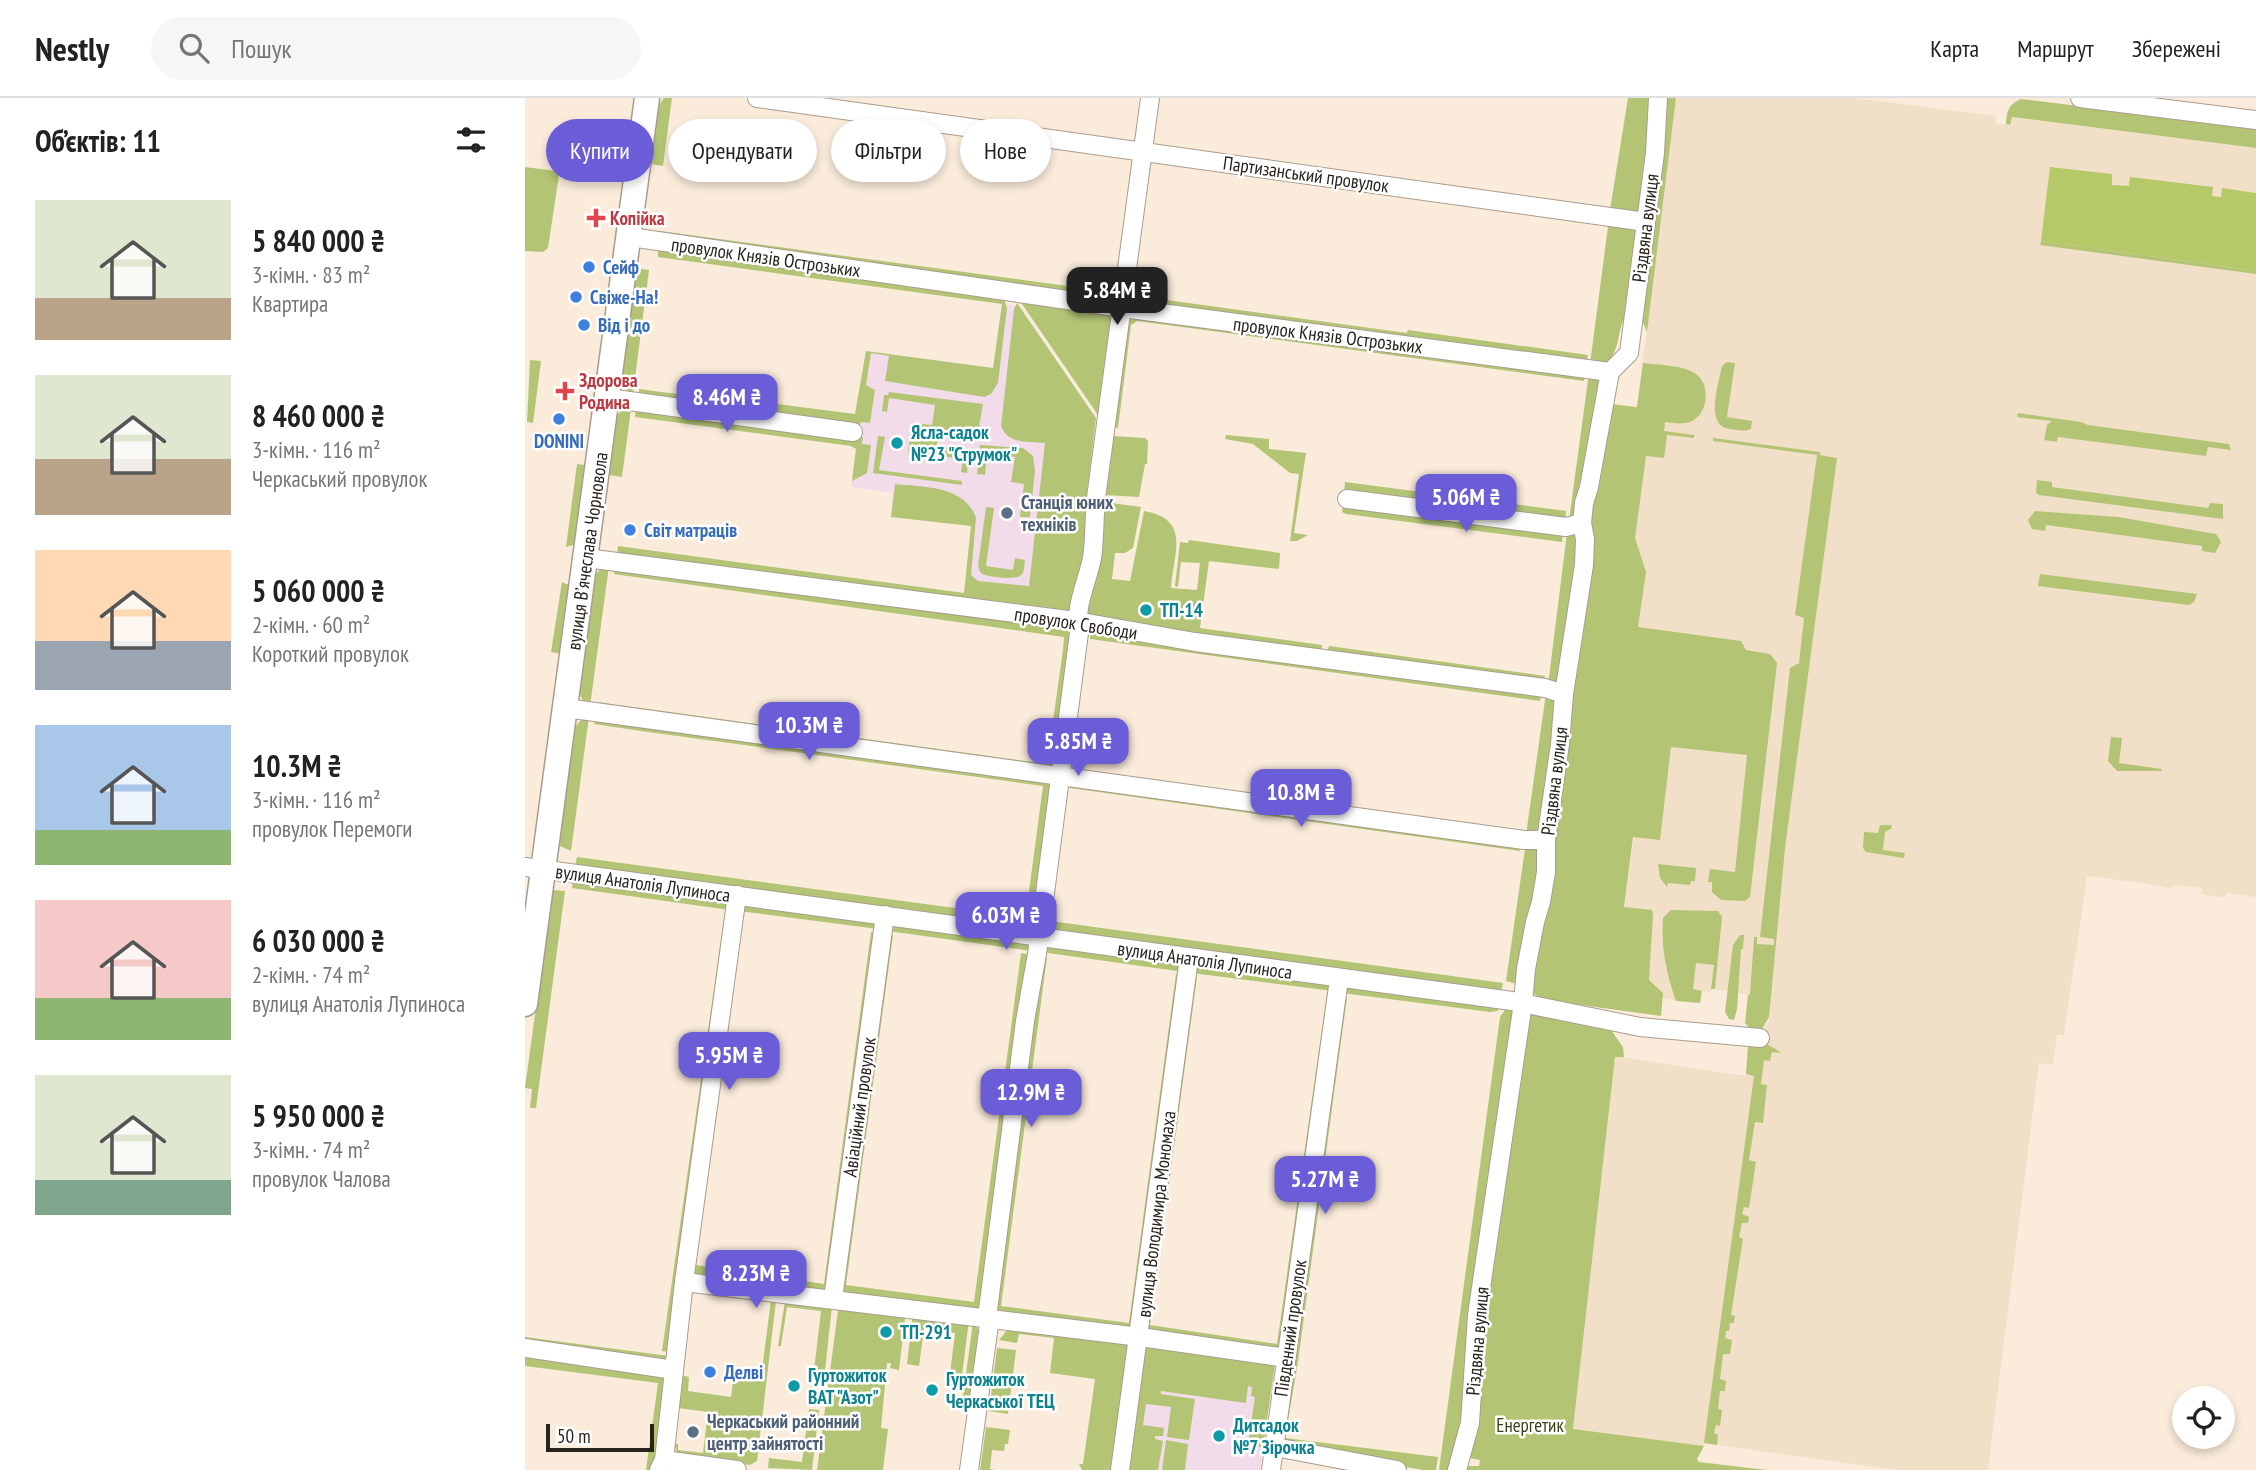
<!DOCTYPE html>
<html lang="uk">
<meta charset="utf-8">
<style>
body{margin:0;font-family:"PT Sans Narrow",sans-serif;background:#f6f6f6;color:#222;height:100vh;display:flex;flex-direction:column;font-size:26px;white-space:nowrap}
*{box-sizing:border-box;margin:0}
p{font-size:23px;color:#767676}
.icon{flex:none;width:38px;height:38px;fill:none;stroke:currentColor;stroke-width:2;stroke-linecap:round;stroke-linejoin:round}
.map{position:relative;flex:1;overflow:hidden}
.panel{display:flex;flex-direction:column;background:#fff;width:525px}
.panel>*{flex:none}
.hud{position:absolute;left:21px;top:21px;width:665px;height:63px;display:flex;gap:14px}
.fabs{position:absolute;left:1647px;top:1288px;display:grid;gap:14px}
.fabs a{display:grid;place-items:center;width:63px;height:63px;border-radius:50%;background:#fff;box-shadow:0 4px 10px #0003;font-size:35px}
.scale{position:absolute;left:21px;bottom:18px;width:108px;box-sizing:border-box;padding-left:7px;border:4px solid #27221c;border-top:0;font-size:19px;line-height:24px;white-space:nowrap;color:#27221c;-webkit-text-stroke:5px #fff;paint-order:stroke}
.price{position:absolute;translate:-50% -60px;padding:0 16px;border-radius:14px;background:#6b5dd7;color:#fff;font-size:23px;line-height:46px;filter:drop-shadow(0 2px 4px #0008)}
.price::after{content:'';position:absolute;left:50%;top:42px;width:21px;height:16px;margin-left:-10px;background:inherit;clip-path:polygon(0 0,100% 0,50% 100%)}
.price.active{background:#222;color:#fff}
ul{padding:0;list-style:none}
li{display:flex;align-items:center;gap:21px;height:175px;padding:0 35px}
li span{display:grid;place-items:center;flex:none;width:196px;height:140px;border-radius:0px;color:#555}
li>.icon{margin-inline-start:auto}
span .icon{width:84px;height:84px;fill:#fffc;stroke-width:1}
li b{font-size:30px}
h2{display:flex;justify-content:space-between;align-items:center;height:84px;padding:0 35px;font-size:30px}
.pill{padding:0 24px;border-radius:32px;background:#fff;box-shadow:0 4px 10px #0003;font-size:24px;line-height:63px}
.pill.active{background:#6b5dd7;color:#fff}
header{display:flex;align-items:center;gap:42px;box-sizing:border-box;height:98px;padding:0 35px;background:#fff;border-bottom:2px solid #e0e0e0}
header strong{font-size:33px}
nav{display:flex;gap:38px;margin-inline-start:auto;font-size:24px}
.search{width:490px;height:63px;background:#f6f6f6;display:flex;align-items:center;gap:18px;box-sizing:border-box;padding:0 24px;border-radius:38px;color:#767676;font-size:26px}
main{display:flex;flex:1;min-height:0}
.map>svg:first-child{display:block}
.built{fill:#f2dfc8}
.education{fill:#f3dce9}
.green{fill:#b3c575}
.forest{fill:#b5c969}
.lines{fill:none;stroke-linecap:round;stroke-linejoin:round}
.minor-casing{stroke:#aa9c8d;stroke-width:20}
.secondary-casing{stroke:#aa9c8d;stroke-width:27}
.minor{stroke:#fff;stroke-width:18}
.secondary{stroke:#fff;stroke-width:24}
.health-dot{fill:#e0444e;stroke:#fff;stroke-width:2.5}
.shop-dot{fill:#3f7fe0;stroke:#fff;stroke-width:2.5}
.culture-dot{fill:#0f9aa8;stroke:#fff;stroke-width:2.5}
.service-dot{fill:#5c6f8a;stroke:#fff;stroke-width:2.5}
.labels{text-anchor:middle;stroke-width:5;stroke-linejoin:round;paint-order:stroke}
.street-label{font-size:19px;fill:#27221c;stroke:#fff}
.health-label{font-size:19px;font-weight:bold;fill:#be3a42;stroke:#fff;text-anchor:start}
.shop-label{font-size:19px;font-weight:bold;fill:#366cbe;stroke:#fff;text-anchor:start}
.culture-label{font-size:19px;font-weight:bold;fill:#0d838f;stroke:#fff;text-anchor:start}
.service-label{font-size:19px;font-weight:bold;fill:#4e5e75;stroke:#fff;text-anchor:start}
.park-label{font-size:19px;fill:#3a421a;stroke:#fff}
</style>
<header>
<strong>Nestly</strong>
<div class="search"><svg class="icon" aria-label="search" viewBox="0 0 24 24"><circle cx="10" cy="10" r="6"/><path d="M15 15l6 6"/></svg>Пошук</div>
<nav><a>Карта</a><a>Маршрут</a><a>Збережені</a></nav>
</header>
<main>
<section class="panel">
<h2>Об’єктів: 11<svg class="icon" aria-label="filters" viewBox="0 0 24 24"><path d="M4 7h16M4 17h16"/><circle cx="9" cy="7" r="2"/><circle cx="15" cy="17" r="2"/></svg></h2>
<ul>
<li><span style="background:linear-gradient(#dfe7d0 70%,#b9a48a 0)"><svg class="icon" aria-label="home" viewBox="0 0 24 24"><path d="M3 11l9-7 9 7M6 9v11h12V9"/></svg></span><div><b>5 840 000 ₴</b><p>3-кімн. · 83 m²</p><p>Квартира</p></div></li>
<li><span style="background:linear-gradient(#dfe7d0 60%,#b9a48a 0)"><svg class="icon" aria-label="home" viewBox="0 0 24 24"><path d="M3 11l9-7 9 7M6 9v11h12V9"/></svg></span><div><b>8 460 000 ₴</b><p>3-кімн. · 116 m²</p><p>Черкаський провулок</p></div></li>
<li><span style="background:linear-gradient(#ffd9b3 65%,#9aa5b1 0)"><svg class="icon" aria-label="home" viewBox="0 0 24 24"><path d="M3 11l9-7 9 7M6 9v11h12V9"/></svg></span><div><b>5 060 000 ₴</b><p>2-кімн. · 60 m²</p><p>Короткий провулок</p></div></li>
<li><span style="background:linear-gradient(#a9c7e8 75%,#8fb573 0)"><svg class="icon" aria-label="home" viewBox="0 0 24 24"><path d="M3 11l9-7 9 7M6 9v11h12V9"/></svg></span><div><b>10.3M ₴</b><p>3-кімн. · 116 m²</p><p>провулок Перемоги</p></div></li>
<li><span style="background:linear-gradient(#f6c9c9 70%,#8fb573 0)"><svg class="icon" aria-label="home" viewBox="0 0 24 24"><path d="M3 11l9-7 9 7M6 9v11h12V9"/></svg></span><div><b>6 030 000 ₴</b><p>2-кімн. · 74 m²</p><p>вулиця Анатолія Лупиноса</p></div></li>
<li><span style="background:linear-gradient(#dfe7d0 75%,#7fa58c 0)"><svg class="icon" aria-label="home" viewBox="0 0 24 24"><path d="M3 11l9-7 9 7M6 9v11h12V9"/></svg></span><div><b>5 950 000 ₴</b><p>3-кімн. · 74 m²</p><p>провулок Чалова</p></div></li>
</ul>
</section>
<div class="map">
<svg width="1731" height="1372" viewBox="0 0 1731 1372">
<rect width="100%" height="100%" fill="#faebdb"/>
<path class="built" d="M1151 0H1330L1471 18V26L1485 27 1486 19 1731 50V799L1701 795 1700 800 1677 796V790L1648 787 1647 791 1619 785 1562 778 1539 937H1532L1528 967 1514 965 1463 1372H1371L1192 1347 1180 1345 1179 1348 1048 1332 1090 958 1213 977H1229L1236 933 1244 923 1245 914 1225 897 1197 892 1187 891 1186 894 1170 892 1159 903 1088 895 1118 671 1066 669Z"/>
<g class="education">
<path d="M478 206 493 208 565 336 542 509 439 495 446 428 366 419 368 395 326 389 331 351 326 348 341 253 468 270Z"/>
<path d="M621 1253 749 1271 735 1372H604Z"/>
</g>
<g class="green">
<path d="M139 0H147L138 68 126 66 134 7Z"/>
<path d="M1103 0H1125L1123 46 1113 115 1085 112Z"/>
<path d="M1141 0H1151L1122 234 1117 222 1140 44Z"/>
<path d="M1496 1 1731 30V50L1487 19 1485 27 1481 26C1482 13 1483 7 1496 1Z"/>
<path d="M0 69 31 73 34 77 23 150 18 154 0 153Z"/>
<path d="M1084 121 1112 130 1100 219C1091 237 1096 251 1081 266H1065Z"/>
<path d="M135 133 594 195 590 201 134 137Z"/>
<path d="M1516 143 1731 173V176L1515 147Z"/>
<path d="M133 149 479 201 482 210 473 285 466 296 459 299 366 284 360 283 364 258 346 255 341 287 350 292 345 325 336 324 334 329 114 297V291L243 308 244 305 330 316 341 253 468 270 477 206 133 159Z"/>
<path d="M111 170 124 172 108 295 103 293 96 283Z"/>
<path d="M605 197 882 235 883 232 1063 257 1061 266 607 205Z"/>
<path d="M495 203 588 213 575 320Z"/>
<path d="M492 205 571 320 561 404 565 409 562 463 547 510 542 515 92 457 93 448 439 495 446 428 366 419 370 386C397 389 440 387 451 420L446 477 453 483 504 488 520 345C504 343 483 347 476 328L489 211Z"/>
<path d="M613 216 1060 275 1059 283 612 223 606 227 593 330 589 329 603 223Z"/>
<path d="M5 262 16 263 8 325 2 324Z"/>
<path d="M1202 264 1210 265 1202 319 1227 323 1226 331C1219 334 1212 332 1205 331 1179 328 1194 285 1197 268Z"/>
<path d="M1118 265C1134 267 1159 267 1171 276 1186 287 1183 315 1167 323 1159 327 1149 325 1140 324L1139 333 1169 337V340L1142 337 1139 360 1121 358 1110 440 1121 474 1113 529 1216 543 1221 552 1245 556 1252 565 1225 799 1220 803 1196 802 1187 794V784H1183L1185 771 1210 774 1222 657 1146 649 1135 742 1108 739 1099 809 1127 812 1128 816 1124 882 1138 895 1136 918 1020 902 1007 895 1005 881 1062 416 1086 306 1112 309Z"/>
<path d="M1064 275 1077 281 1050 415 1044 422Z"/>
<path d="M364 294 458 306 453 335 413 331 412 348 445 352 442 375 436 374 438 361 383 354 387 325 407 327 410 307 364 300 362 314 357 313 359 297H363Z"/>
<path d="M97 311H106L97 379 84 377 92 318Z"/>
<path d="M111 311 338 339 337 346 346 347 342 375 327 383 331 351 326 348 110 319Z"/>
<path d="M1493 315 1556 324 1563 327 1704 346 1706 352 1683 349 1681 358 1533 339 1532 344 1519 342 1522 327 1527 323 1492 319Z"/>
<path d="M701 337 744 341V351L781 355 769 435 783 437 772 443H765L774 376 765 375 728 346 700 341Z"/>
<path d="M353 338 360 339 354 372 437 383V387L348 375Z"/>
<path d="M588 338 620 340 623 343 622 366H620L614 399 580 397Z"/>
<path d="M1188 340 1295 354V357L1312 360 1260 750 1244 919 1236 933H1227L1220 925 1223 897 1225 896 1229 839H1232V846L1249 847V841L1235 839 1265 570 1274 565 1279 520 1270 517 1292 357 1188 343Z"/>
<path d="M455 347 498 350 508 358 510 373 505 419H495L499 386 486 384 490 359 462 355 460 377 452 376Z"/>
<path d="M52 366 61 367 51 446 41 449Z"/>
<path d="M1512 382 1527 384V389L1683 410 1685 405 1698 406V421L1514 397 1511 395Z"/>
<path d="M820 384 1041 413 1040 422 819 395Z"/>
<path d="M579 404 616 409 608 450 600 455H590L587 481 605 483 619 413C667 421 648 456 646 490L672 492 675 465 656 464 653 489 650 488 655 444 663 445 664 442 755 455 754 471 684 463 675 530 797 547V553L570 522 561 515Z"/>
<path d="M818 404 1038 435 1037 444 821 416 817 414Z"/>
<path d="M461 409 469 410 461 468 488 472 490 460 500 462C499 467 500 475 495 478 488 482 467 479 460 477 454 475 455 473 453 468Z"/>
<path d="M1510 413 1593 419 1691 436 1696 444 1690 455 1677 453V448L1521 427 1520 433 1507 431 1503 422Z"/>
<path d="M1042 435H1047L1054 444 1036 585 1023 587Z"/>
<path d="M78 468H84L65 608 59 604 54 595 71 476Z"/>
<path d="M90 469 547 530 529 671 71 609 72 604 522 666 538 552 539 539 89 476Z"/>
<path d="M1515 476 1672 496 1669 504 1664 507 1513 488Z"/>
<path d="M37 484 46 488 37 556 26 554Z"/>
<path d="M565 531 1017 595 1015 603 565 541Z"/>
<path d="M804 548 1020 578 1018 586 802 554Z"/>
<path d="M1021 595 1029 599 1032 606 1017 730 1012 734 1001 737Z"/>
<path d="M64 619 46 753 33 747 49 630 57 621Z"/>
<path d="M70 620 524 684 527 689 512 818 501 816 518 688 123 634 69 626Z"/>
<path d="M1586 639 1597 640 1594 665 1637 671 1636 673H1592L1583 663Z"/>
<path d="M546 684 996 744 995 753 545 690Z"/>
<path d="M1355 727H1366L1367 730 1360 734 1358 752 1380 755 1379 760 1341 754 1338 750 1339 734 1353 735Z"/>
<path d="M1001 744 1011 749 1016 765 992 886 981 883Z"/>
<path d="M52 759 511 821 503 830 50 768Z"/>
<path d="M1133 766 1171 770 1170 783H1166L1165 787 1143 785 1142 789 1135 780Z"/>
<path d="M48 782 202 802 205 812 47 790Z"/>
<path d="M27 792 40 793 11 1010H5L7 991 0 990Z"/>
<path d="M215 807 347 822 353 831 214 813Z"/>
<path d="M1146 812 1193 813 1197 819 1190 891H1186L1189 867 1171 865 1168 891 1177 893 1175 905 1151 903C1141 874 1136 850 1138 820Z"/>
<path d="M200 814 205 815 144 1254 137 1253Z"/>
<path d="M213 816 218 817 198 966 193 976 195 986 170 1167 299 1186 346 834 352 835 303 1190 299 1193 166 1176Z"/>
<path d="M518 822 978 885 976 895 524 834Z"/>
<path d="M369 825 504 844 507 853 363 833Z"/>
<path d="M361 836 368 837 321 1187 449 1204 496 855 506 857 454 1212 317 1194Z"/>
<path d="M1215 837H1219L1218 851H1216L1212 911 1209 922 1204 921 1200 914 1208 847Z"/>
<path d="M520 846 656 865 659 874 516 854Z"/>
<path d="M514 858 522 859 476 1208 604 1225 651 876 658 878 605 1233 473 1213 469 1207Z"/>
<path d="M674 868 806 885 808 893 667 875 669 871Z"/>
<path d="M666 878 672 879 625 1227 752 1246 802 896 808 897 758 1247 754 1250 622 1233Z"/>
<path d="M822 888 978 907 972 913 965 914 817 895Z"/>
<path d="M816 899 822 900 817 936 773 1264 760 1340 913 1359 911 1372H898L836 1361 756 1344Z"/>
<path d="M982 909 986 910 990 915 944 1297 928 1372H914L975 919Z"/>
<path d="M1009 916 1086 932 1098 949 1099 959H1090L1048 1331 1179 1348 1172 1361 1174 1364 1242 1372H939L943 1368H954L955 1362 944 1360 957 1213 1004 918Z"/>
<path d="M1228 943 1240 945 1257 955 1247 954 1245 963 1239 962 1236 986 1242 987 1238 1025 1230 1024 1224 1062 1231 1064 1224 1110 1219 1109 1217 1116 1224 1119 1223 1125H1217L1214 1139 1218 1141 1206 1217 1210 1218 1209 1225H1205L1204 1233H1201L1200 1240 1207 1242 1205 1256H1198L1195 1281 1201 1283 1200 1293H1195L1193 1311 1197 1312 1195 1328 1191 1327 1189 1335 1193 1337 1192 1347 1179 1345 1229 978 1221 976 1223 948Z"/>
<path d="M246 1202 251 1203 232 1363 225 1367 157 1357 152 1355 149 1345 153 1346V1352L178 1355 183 1314 153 1310 156 1277 164 1279 163 1293 206 1299 208 1284H214C219 1274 226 1273 237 1272Z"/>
<path d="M260 1203 307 1208 300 1273 289 1272 296 1213 262 1209 256 1248H253Z"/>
<path d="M314 1205 381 1213 374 1272 365 1270 366 1265H362L356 1330 363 1331 358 1372H292Z"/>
<path d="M388 1214 444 1222 437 1277 425 1276 430 1235 423 1234V1229L413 1228 412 1232 399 1231 394 1268 382 1266Z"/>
<path d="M448 1224 456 1235 447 1299 438 1298Z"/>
<path d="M483 1231 604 1242 591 1372H557L554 1366H558L570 1281 525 1275 529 1240 494 1236 492 1245 474 1242Z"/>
<path d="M0 1239 144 1258 136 1263 0 1245Z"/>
<path d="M617 1248 750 1266 738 1350 723 1345 730 1299 726 1298 727 1289 723 1288 721 1305 636 1293V1296L670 1301 664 1342 642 1339 646 1309 621 1306 618 1327 639 1330 638 1338H630V1341L638 1343 633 1372H599Z"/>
<path d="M472 1250 491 1252 483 1316 464 1313Z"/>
<path d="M0 1257 139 1279 141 1283 129 1372H121L133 1285 0 1268Z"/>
<path d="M284 1311 294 1312 287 1372 243 1370 244 1360 277 1364Z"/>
<path d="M461 1329 485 1332 483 1346H480L479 1353 467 1352 465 1371 470 1372H455Z"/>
<path d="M641 1342 663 1346 660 1372H637Z"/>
</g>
<path class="forest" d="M1525 69 1587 76V87L1604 88 1605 79 1688 89 1687 98 1696 99 1697 90 1731 95V173L1516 143Z"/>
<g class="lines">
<defs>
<g id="minor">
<path d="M232 0 1121 124"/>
<path d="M1555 0 1731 22"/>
<path d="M105 139 598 210 1085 274"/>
<path d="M83 300 328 334"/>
<path d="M822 401 1041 429 1057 425"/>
<path d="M61 460 551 523 670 544 1020 590 1039 596"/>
<path d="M41 610 999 742H1021"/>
<path d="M0 769 987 903 1115 929 1235 940"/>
<path d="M159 1184 615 1239 761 1260"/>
<path d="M308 1201 360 817"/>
<path d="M462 1220 500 923 512 856 554 535C549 509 562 485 567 460 570 441 569 419 571 400L625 0"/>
<path d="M0 1250 149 1272"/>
<path d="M750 1349 872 1372"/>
<path d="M139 1362 212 1372"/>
<path d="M134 1372 139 1362 159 1184 212 797"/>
<path d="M444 1372 465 1220"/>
<path d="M595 1372 664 860"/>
<path d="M746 1372 814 881"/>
<path d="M932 1372 945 1325 952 1217 998 905 1001 871 1010 824 1016 804 1021 774V742L1035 646 1039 596 1059 467 1060 441 1057 425 1059 405 1064 389 1085 274 1104 255 1130 55 1133 0"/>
</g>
<path id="secondary" d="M0 906 122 0"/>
</defs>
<use href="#minor" class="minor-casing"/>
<use href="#secondary" class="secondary-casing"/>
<use href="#minor" class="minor"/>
<use href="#secondary" class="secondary"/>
</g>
<g class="health-dot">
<path d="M67.5 109.5h7v7h7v7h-7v7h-7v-7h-7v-7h7z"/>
<path d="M36.5 282.5h7v7h7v7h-7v7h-7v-7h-7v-7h7z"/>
</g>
<g class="shop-dot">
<circle cx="64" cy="169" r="7"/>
<circle cx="51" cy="199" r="7"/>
<circle cx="59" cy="227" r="7"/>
<circle cx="34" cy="321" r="7"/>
<circle cx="105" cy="432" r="7"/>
<circle cx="185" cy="1274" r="7"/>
</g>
<g class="culture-dot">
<circle cx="372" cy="345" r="7"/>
<circle cx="621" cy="512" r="7"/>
<circle cx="361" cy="1234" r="7"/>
<circle cx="269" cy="1288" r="7"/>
<circle cx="407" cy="1292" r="7"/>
<circle cx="694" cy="1338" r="7"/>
</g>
<g class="service-dot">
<circle cx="482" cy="415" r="7"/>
<circle cx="168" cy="1334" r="7"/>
</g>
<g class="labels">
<g class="street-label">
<text transform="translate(781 76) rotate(8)" y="7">Партизанський провулок</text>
<text transform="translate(1120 130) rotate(-83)" y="7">Різдвяна вулиця</text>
<text transform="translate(241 159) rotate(8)" y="7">провулок Князів Острозьких</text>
<text transform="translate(803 237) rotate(7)" y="7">провулок Князів Острозьких</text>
<text transform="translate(62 453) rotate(-82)" y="7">вулиця Вʼячеслава Чорновола</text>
<text transform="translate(551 525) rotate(9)" y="7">провулок Свободи</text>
<text transform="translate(1029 683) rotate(-83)" y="7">Різдвяна вулиця</text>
<text transform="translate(118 785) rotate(8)" y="7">вулиця Анатолія Лупиноса</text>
<text transform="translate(680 862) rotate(8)" y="7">вулиця Анатолія Лупиноса</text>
<text transform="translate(334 1009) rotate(-82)" y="7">Авіаційний провулок</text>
<text transform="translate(631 1116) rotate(-83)" y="7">вулиця Володимира Мономаха</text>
<text transform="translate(765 1230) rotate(-82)" y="7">Південний провулок</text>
<text transform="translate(952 1243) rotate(-85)" y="7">Різдвяна вулиця</text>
</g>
<g class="health-label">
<text x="85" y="127">Копійка</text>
<text x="54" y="289">Здорова<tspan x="54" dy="22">Родина</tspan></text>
</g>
<g class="shop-label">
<text x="78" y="176">Сейф</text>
<text x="65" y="206">Свіже-На!</text>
<text x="73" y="234">Від і до</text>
<text x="34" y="350" text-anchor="middle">DONINI</text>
<text x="119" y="439">Світ матраців</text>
<text x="199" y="1281">Делві</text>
</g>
<g class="culture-label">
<text x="386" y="341">Ясла-садок<tspan x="386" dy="22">№23 "Струмок"</tspan></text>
<text x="635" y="519">ТП-14</text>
<text x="375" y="1241">ТП-291</text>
<text x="283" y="1284">Гуртожиток<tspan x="283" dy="22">ВАТ "Азот"</tspan></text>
<text x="421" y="1288">Гуртожиток<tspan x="421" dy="22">Черкаської ТЕЦ</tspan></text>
<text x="708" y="1334">Дитсадок<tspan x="708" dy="22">№7 Зірочка</tspan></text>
</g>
<g class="service-label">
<text x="496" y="411">Станція юних<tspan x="496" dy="22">техніків</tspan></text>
<text x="182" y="1330">Черкаський районний<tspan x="182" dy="22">центр зайнятості</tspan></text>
</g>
<g class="park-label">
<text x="1005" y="1334">Енергетик</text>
</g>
</g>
</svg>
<div class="fabs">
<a><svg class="icon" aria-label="locate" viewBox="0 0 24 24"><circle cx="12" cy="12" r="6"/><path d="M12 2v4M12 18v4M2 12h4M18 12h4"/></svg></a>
</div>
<div class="scale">50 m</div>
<b class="price active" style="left:592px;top:229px">5.84M ₴</b>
<b class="price" style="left:202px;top:336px">8.46M ₴</b>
<b class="price" style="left:941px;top:436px">5.06M ₴</b>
<b class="price" style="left:284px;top:664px">10.3M ₴</b>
<b class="price" style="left:553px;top:680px">5.85M ₴</b>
<b class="price" style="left:776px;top:731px">10.8M ₴</b>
<b class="price" style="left:481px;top:854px">6.03M ₴</b>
<b class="price" style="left:204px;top:994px">5.95M ₴</b>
<b class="price" style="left:506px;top:1031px">12.9M ₴</b>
<b class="price" style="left:800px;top:1118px">5.27M ₴</b>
<b class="price" style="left:231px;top:1212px">8.23M ₴</b>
<div class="hud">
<a class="pill active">Купити</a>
<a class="pill">Орендувати</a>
<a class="pill">Фільтри</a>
<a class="pill">Нове</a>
</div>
</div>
</main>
